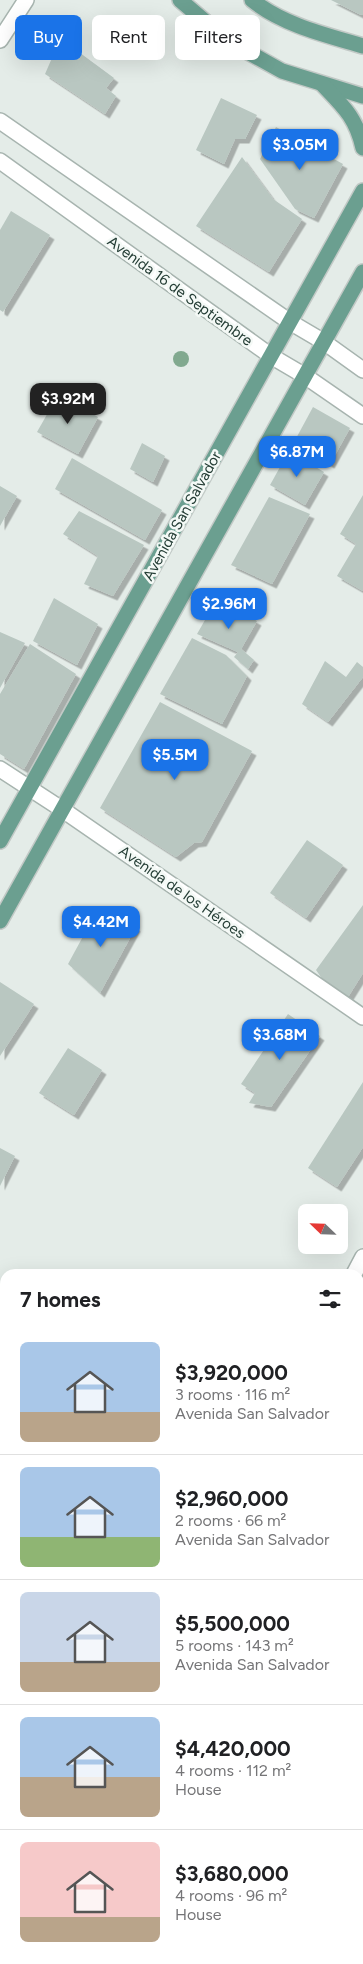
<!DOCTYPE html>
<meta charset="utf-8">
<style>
body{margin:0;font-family:Figtree,sans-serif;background:#f6f6f6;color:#202124;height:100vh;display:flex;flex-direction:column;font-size:19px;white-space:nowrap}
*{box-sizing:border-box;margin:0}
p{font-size:16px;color:#757577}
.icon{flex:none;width:28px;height:28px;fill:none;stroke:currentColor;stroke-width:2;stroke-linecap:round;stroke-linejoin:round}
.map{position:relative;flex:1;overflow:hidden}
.side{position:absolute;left:0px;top:1269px;width:364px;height:696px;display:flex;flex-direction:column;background:#fff;border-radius:15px 15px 0 0;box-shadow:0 5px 20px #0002}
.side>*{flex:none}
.banner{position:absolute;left:15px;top:15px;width:334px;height:45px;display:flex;gap:10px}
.needle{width:32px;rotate:293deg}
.tools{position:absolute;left:298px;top:1204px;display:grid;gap:10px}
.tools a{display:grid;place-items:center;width:50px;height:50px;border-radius:8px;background:#fff;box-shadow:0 5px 20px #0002;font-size:25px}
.price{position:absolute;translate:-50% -42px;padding:0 11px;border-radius:10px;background:#1a73e8;color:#fff;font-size:16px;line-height:32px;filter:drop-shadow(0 1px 2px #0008)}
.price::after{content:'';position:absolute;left:50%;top:30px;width:15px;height:11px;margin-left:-8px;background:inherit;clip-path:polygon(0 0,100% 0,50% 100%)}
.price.selected{background:#222;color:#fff}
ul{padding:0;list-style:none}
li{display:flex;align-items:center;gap:15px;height:125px;padding:0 20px}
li+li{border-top:1px solid #e0e0e0}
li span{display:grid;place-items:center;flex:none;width:140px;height:100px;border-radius:8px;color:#555}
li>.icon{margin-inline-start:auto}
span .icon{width:60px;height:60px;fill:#fffc;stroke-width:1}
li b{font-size:21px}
h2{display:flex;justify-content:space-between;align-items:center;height:60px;padding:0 20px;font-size:21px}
.chip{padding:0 18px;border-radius:8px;background:#fff;box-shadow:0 5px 20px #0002;font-size:18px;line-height:45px}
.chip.selected{background:#1a73e8;color:#fff}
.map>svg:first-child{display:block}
.building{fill:#b9c7c1;filter:url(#shadow)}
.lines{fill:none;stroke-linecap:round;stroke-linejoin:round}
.minor-casing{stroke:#a7b4af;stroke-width:18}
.major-casing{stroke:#c2c9c6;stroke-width:18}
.minor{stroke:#fff;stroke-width:15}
.major{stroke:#6b9f90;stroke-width:15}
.tree{fill:#81a98f}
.labels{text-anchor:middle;stroke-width:5;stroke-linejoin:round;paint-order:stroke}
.street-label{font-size:15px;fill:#243d35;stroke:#f4f9f6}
</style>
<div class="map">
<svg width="363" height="1964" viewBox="0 0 363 1964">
<defs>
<filter id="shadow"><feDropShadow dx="4.5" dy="4.5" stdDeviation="0" flood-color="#0004"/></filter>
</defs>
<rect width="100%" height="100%" fill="#e4ece8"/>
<g class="building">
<path d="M331 0H363V15L359 14Z"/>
<path d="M53 33 114 78 106 88 116 96 105 114 45 74 52 58 37 50Z"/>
<path d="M221 98 257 115 245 139H235L224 164 196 150Z"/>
<path d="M276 127 343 164 314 218 295 209 260 159Z"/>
<path d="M242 157 273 199 302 219 269 272 196 226Z"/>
<path d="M11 211 50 235 3 312 0 310V230Z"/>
<path d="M58 395 98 417 78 454 37 432Z"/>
<path d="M313 407 350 428 330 464 293 444Z"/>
<path d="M142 443 165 456 153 482 130 469Z"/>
<path d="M289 451 324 472 305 505 270 485Z"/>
<path d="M72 458 162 510 145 540 55 489Z"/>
<path d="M0 486 17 496 0 526Z"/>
<path d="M363 495V591L337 576 356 544 340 534Z"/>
<path d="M269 497 310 514 272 584 231 565Z"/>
<path d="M79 511 144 545 113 596 84 584 98 556 63 534Z"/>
<path d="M54 598 98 624 77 665 33 641Z"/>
<path d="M217 599 257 621 241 649 254 660 248 669 234 657 238 652 197 634Z"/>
<path d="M0 632 25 643 0 688Z"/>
<path d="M192 638 226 655 247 676 222 724 160 694Z"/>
<path d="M30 644 76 674 24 769 0 754V694Z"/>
<path d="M325 661 346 677 357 662 363 667V677L328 722 302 704Z"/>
<path d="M160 702 252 751 202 842 194 843 176 857 100 808Z"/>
<path d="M307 840 343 865 306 918 270 893Z"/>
<path d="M363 905V973L348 997 329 989 316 970Z"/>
<path d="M99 907 136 927 100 993 68 964Z"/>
<path d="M0 982 34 1004 0 1056Z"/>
<path d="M288 1014 320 1036 271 1107 249 1103 255 1093 241 1084Z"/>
<path d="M68 1048 102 1070 74 1115 39 1093Z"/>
<path d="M363 1082V1147L337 1187 308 1168Z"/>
<path d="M0 1148 15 1156 0 1186Z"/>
<path d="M0 1331 5 1333V1410L0 1420Z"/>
<path d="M0 1620 5 1622V1746L0 1744Z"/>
<path d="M0 1789 5 1792V1832L0 1842Z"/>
<path d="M189 1960H219L217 1964H197Z"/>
</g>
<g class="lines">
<defs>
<g id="minor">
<path d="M0 40 26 0"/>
<path d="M0 121 290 322 324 342 363 370"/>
<path d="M0 161 271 356 305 376 363 416"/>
<path d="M0 769 63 810 363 1017"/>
<path d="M354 1274 363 1257"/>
<path d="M359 1342 363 1334"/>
<path d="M0 1557 5 1559"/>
<path d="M0 1591 5 1594"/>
<path d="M359 1759 363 1761"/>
<path d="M359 1791 363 1793"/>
<path d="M0 1907 5 1898"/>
<path d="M12 1964 14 1960"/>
</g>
<g id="major">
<path d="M180 0 228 41 282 71 363 96"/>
<path d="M252 0C283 25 326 35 363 46"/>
<path d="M322 84C343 106 356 117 363 148"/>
<path d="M0 841 363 191"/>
<path d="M0 921 363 272"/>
</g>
</defs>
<use href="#minor" class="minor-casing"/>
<use href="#major" class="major-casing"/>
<use href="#minor" class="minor"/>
<use href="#major" class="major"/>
</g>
<circle class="tree" cx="181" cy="359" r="8"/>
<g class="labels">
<g class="street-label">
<text transform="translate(180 291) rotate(36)" y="5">Avenida 16 de Septiembre</text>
<text transform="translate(182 516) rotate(-61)" y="5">Avenida San Salvador</text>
<text transform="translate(182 892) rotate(35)" y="5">Avenida de los Héroes</text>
</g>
</g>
</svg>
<div class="tools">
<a><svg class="needle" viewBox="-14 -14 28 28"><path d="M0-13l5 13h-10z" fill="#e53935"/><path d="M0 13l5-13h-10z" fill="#757577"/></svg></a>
</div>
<b class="price" style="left:300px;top:171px">$3.05M</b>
<b class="price selected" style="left:68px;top:425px">$3.92M</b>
<b class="price" style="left:297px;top:478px">$6.87M</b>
<b class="price" style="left:229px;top:630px">$2.96M</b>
<b class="price" style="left:175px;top:781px">$5.5M</b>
<b class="price" style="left:101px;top:948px">$4.42M</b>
<b class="price" style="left:280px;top:1061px">$3.68M</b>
<div class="banner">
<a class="chip selected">Buy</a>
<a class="chip">Rent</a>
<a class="chip">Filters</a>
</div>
<section class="side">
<h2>7 homes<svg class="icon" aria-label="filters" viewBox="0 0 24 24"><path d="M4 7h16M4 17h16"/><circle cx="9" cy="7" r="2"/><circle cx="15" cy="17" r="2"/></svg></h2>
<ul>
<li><span style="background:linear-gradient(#a9c7e8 70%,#b9a48a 0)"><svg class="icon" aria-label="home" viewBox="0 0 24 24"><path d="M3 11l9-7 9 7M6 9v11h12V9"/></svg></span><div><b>$3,920,000</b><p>3 rooms · 116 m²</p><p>Avenida San Salvador</p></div></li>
<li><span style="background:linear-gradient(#a9c7e8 70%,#8fb573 0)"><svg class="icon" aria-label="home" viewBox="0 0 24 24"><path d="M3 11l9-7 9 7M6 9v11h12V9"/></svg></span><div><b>$2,960,000</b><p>2 rooms · 66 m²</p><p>Avenida San Salvador</p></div></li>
<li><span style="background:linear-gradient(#c9d6e8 70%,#b9a48a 0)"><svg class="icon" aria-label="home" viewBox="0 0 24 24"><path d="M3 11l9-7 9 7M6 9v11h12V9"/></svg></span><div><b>$5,500,000</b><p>5 rooms · 143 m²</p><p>Avenida San Salvador</p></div></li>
<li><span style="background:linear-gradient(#a9c7e8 60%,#b9a48a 0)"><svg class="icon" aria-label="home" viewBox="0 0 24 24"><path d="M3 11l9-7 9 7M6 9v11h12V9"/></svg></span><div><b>$4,420,000</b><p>4 rooms · 112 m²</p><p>House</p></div></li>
<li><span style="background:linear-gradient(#f6c9c9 75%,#b9a48a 0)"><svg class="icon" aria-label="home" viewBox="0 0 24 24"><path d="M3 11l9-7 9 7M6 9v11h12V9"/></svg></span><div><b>$3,680,000</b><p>4 rooms · 96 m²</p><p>House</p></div></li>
</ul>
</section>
</div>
